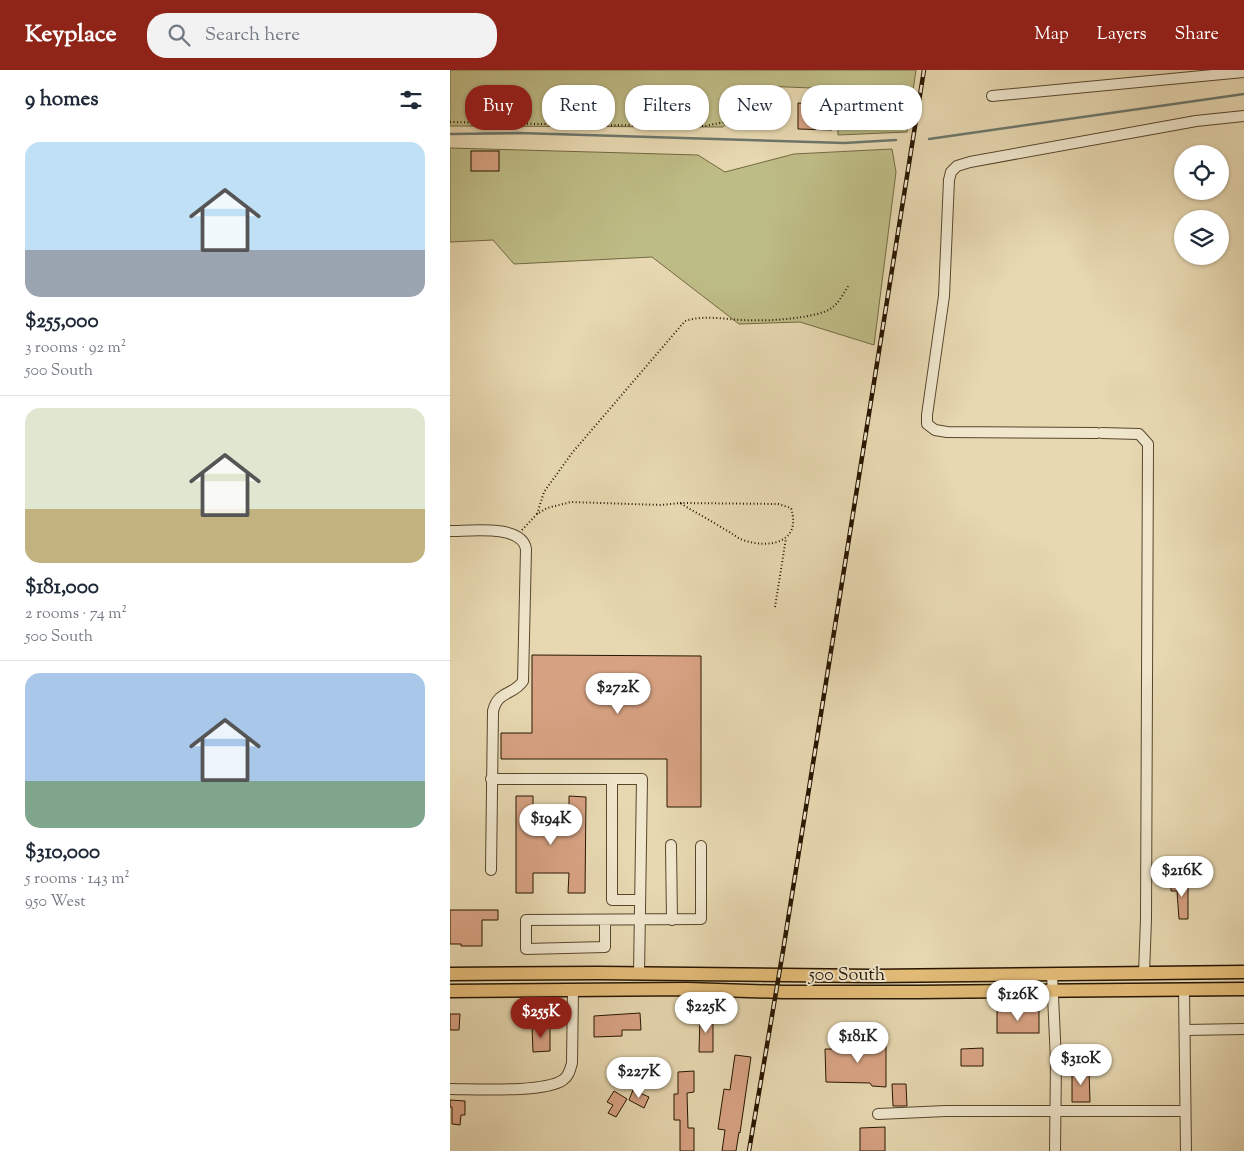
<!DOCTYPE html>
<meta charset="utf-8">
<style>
body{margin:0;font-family:"Sorts Mill Goudy",serif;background:#f2f2f3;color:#1f2937;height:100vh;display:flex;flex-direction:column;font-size:19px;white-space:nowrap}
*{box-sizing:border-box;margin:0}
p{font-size:16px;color:#747a83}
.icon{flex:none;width:28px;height:28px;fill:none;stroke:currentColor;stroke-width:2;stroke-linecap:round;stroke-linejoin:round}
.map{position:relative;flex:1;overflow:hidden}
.drawer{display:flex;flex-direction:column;background:#fff;width:450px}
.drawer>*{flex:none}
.banner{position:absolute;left:15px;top:15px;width:475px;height:45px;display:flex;gap:10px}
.fabs{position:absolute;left:724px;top:75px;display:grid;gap:10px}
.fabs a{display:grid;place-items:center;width:55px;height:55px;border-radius:50%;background:#fff;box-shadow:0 1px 4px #0004;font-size:25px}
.price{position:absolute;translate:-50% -42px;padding:0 11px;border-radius:18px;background:#fff;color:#222;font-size:16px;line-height:32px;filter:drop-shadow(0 1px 2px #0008)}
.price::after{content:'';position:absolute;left:50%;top:30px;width:15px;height:11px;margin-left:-8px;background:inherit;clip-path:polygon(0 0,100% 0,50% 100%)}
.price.on{background:#8f2418;color:#fff}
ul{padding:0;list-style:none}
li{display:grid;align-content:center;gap:10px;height:265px;padding:0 25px}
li+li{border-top:1px solid #e0e1e3}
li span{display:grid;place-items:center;height:155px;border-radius:15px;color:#555}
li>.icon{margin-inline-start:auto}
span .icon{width:90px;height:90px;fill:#fffc;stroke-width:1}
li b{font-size:21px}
h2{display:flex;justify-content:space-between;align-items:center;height:60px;padding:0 25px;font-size:21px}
.chip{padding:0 18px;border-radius:20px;background:#fff;box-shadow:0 1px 4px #0004;font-size:18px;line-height:45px}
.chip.on{background:#8f2418;color:#fff}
header{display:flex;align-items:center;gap:30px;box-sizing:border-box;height:70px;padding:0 25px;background:#8f2418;color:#fff}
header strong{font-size:24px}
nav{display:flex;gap:28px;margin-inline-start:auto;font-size:18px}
.search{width:350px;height:45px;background:#f2f2f3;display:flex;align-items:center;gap:12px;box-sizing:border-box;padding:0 18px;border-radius:20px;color:#747a83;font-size:19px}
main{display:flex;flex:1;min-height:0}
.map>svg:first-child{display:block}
.green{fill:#bebc86;stroke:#736943}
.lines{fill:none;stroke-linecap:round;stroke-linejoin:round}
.stream{stroke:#6c776c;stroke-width:2.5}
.building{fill:#d7a283;stroke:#281600}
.minor-casing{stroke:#58462c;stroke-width:12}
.major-casing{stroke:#281600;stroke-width:15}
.path{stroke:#281600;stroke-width:2;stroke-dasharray:1 2.5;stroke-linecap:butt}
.minor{stroke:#efe6cc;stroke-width:10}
.major{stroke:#e4bc78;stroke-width:12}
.rail-casing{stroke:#281600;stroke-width:4.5}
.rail{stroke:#efe6cc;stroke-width:2.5;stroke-dasharray:8;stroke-linecap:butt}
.labels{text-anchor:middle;stroke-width:4;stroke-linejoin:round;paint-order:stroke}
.street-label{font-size:18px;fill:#281600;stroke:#efe6cc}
</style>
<header>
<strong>Keyplace</strong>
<div class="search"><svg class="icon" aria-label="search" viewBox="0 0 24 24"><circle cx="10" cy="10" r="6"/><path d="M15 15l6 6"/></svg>Search here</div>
<nav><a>Map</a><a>Layers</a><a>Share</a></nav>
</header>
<main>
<section class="drawer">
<h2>9 homes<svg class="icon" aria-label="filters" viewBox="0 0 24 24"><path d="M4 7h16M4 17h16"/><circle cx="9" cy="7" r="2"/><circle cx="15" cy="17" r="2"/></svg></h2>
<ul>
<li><span style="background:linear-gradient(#bfe0f5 70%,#9aa5b1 0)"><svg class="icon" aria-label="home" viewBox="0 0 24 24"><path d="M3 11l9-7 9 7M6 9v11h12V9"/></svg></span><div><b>$255,000</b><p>3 rooms · 92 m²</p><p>500 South</p></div></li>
<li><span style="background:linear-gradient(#dfe7d0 65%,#c2b280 0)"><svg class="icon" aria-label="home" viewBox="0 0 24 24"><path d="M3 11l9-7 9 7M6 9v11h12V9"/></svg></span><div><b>$181,000</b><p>2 rooms · 74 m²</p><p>500 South</p></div></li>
<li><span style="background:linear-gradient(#a9c7e8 70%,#7fa58c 0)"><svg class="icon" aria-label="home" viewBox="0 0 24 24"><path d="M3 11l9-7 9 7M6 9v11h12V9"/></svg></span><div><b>$310,000</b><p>5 rooms · 143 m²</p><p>950 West</p></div></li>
</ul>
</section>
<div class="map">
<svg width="794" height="1081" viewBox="0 0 794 1081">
<rect width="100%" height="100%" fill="#e7d8b1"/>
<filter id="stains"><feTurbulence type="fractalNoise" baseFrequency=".004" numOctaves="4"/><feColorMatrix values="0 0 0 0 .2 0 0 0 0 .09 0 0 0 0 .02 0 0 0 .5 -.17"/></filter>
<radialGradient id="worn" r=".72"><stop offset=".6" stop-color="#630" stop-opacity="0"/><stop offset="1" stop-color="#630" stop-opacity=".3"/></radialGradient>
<g class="green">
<path d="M0 0H466L457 62 388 65 387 19 312 16 273 57 0 56Z"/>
<path d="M0 78 248 85 275 102 344 84 442 79 446 102 424 275 350 252 289 254 202 187 64 194 43 170 0 172Z"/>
</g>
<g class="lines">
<g class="stream">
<path d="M0 64 70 63 394 73 446 70"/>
<path d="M479 69 794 24"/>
</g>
</g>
<g class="building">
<path d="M348 33 368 34V49H382V60L348 59Z"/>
<rect x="21" y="81" width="28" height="20"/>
<path d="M82 585 251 586V737H217V689H51V663H82Z"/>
<path d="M66 726H83V755H119V726L136 727 135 823H118L119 803H83V823H66Z"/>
<path d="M721 811H738V849H729L727 821H721Z"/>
<path d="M0 840H48V850H32V876H11V874H0Z"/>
<rect x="547" y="941" width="42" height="22"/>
<path d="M190 943 191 960H172V966L144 967V946Z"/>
<path d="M0 944H10L9 960H0Z"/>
<path d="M250 946 263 947V982H249Z"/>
<path d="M82 956H100V981L83 982Z"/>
<path d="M413 969H436V1017L422 1016 420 1013 376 1012 375 979H412Z"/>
<path d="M533 978V996H511V979Z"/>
<path d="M285 985 301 987 290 1063 289 1062 286 1081H272L275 1060 268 1059 274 1019 280 1020Z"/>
<path d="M622 1000H639L640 1032H622Z"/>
<path d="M244 1001V1022L237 1023 238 1058H244V1081H230V1050H224V1024H228V1002Z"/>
<path d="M442 1014H456L457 1036H443Z"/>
<path d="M183 1020 199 1027 194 1038 179 1030Z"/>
<path d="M164 1021 177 1029 166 1047 158 1043 163 1035 157 1032Z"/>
<path d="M0 1030 15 1031V1045H11L10 1055 2 1054V1037H0Z"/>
<path d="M435 1057V1081H410V1058Z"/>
</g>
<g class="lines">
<defs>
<g id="minor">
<path d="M542 26 794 2"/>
<path d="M647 363 497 362 485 360 477 354V345L494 226 499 110 501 102 507 96 520 92 746 51 794 46"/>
<path d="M652 363 689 364 698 374 696 849 694 903"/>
<path d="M0 461C20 461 72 454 76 479L73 611C63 626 48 620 43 641L41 800"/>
<path d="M41 709H192L189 904"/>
<path d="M162 709V830H190"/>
<path d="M221 775 222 850"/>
<path d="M155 850V877L76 879V850L251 849V776"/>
<path d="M602 904 606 991 605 1081"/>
<path d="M734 919 736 1081"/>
<path d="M735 960 794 959"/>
<path d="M0 1019C25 1019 94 1023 113 1010 119 1006 120 1000 122 993L123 920"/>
<path d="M428 1044 496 1041H735"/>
</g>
<g id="major">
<path d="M0 904 148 903 422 906 794 902"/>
<path d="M0 921 237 919 333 922H468L794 919"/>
</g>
</defs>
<use href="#minor" class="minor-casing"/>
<use href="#major" class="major-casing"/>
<g class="path">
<path d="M0 52 135 55 255 56 285 50 328 33"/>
<path d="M230 433 328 434 341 438C352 473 319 479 293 470 287 468 282 463 276 460 261 451 245 442 230 433Z"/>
<path d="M87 444 94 422 122 383 235 251C253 245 273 249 292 250 314 251 337 250 358 246 368 244 379 242 386 234 391 229 395 221 399 215"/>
<path d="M72 460 87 444 97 438 121 432 211 435 230 433"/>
<path d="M325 537 336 468"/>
</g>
<use href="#minor" class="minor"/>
<use href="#major" class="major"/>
<defs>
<path id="rail" d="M299 1081 333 881 474 0"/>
</defs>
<use href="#rail" class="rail-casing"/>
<use href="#rail" class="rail"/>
</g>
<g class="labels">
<g class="street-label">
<text x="397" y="910">500 South</text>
</g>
</g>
<rect width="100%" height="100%" filter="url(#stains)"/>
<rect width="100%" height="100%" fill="url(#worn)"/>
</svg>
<div class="fabs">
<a><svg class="icon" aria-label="locate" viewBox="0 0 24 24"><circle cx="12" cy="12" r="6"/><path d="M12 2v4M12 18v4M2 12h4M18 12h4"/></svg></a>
<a><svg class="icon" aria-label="layers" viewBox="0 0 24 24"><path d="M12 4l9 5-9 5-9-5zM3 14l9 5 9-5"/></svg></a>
</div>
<b class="price" style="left:168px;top:645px">$272K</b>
<b class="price" style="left:101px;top:776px">$194K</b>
<b class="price" style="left:732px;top:828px">$216K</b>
<b class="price" style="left:568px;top:952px">$126K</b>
<b class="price" style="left:256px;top:964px">$225K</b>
<b class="price on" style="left:91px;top:969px">$255K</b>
<b class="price" style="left:408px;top:994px">$181K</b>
<b class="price" style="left:631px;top:1016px">$310K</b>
<b class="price" style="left:189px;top:1029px">$227K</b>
<div class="banner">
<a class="chip on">Buy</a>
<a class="chip">Rent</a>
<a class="chip">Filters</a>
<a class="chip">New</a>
<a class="chip">Apartment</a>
</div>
</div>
</main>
